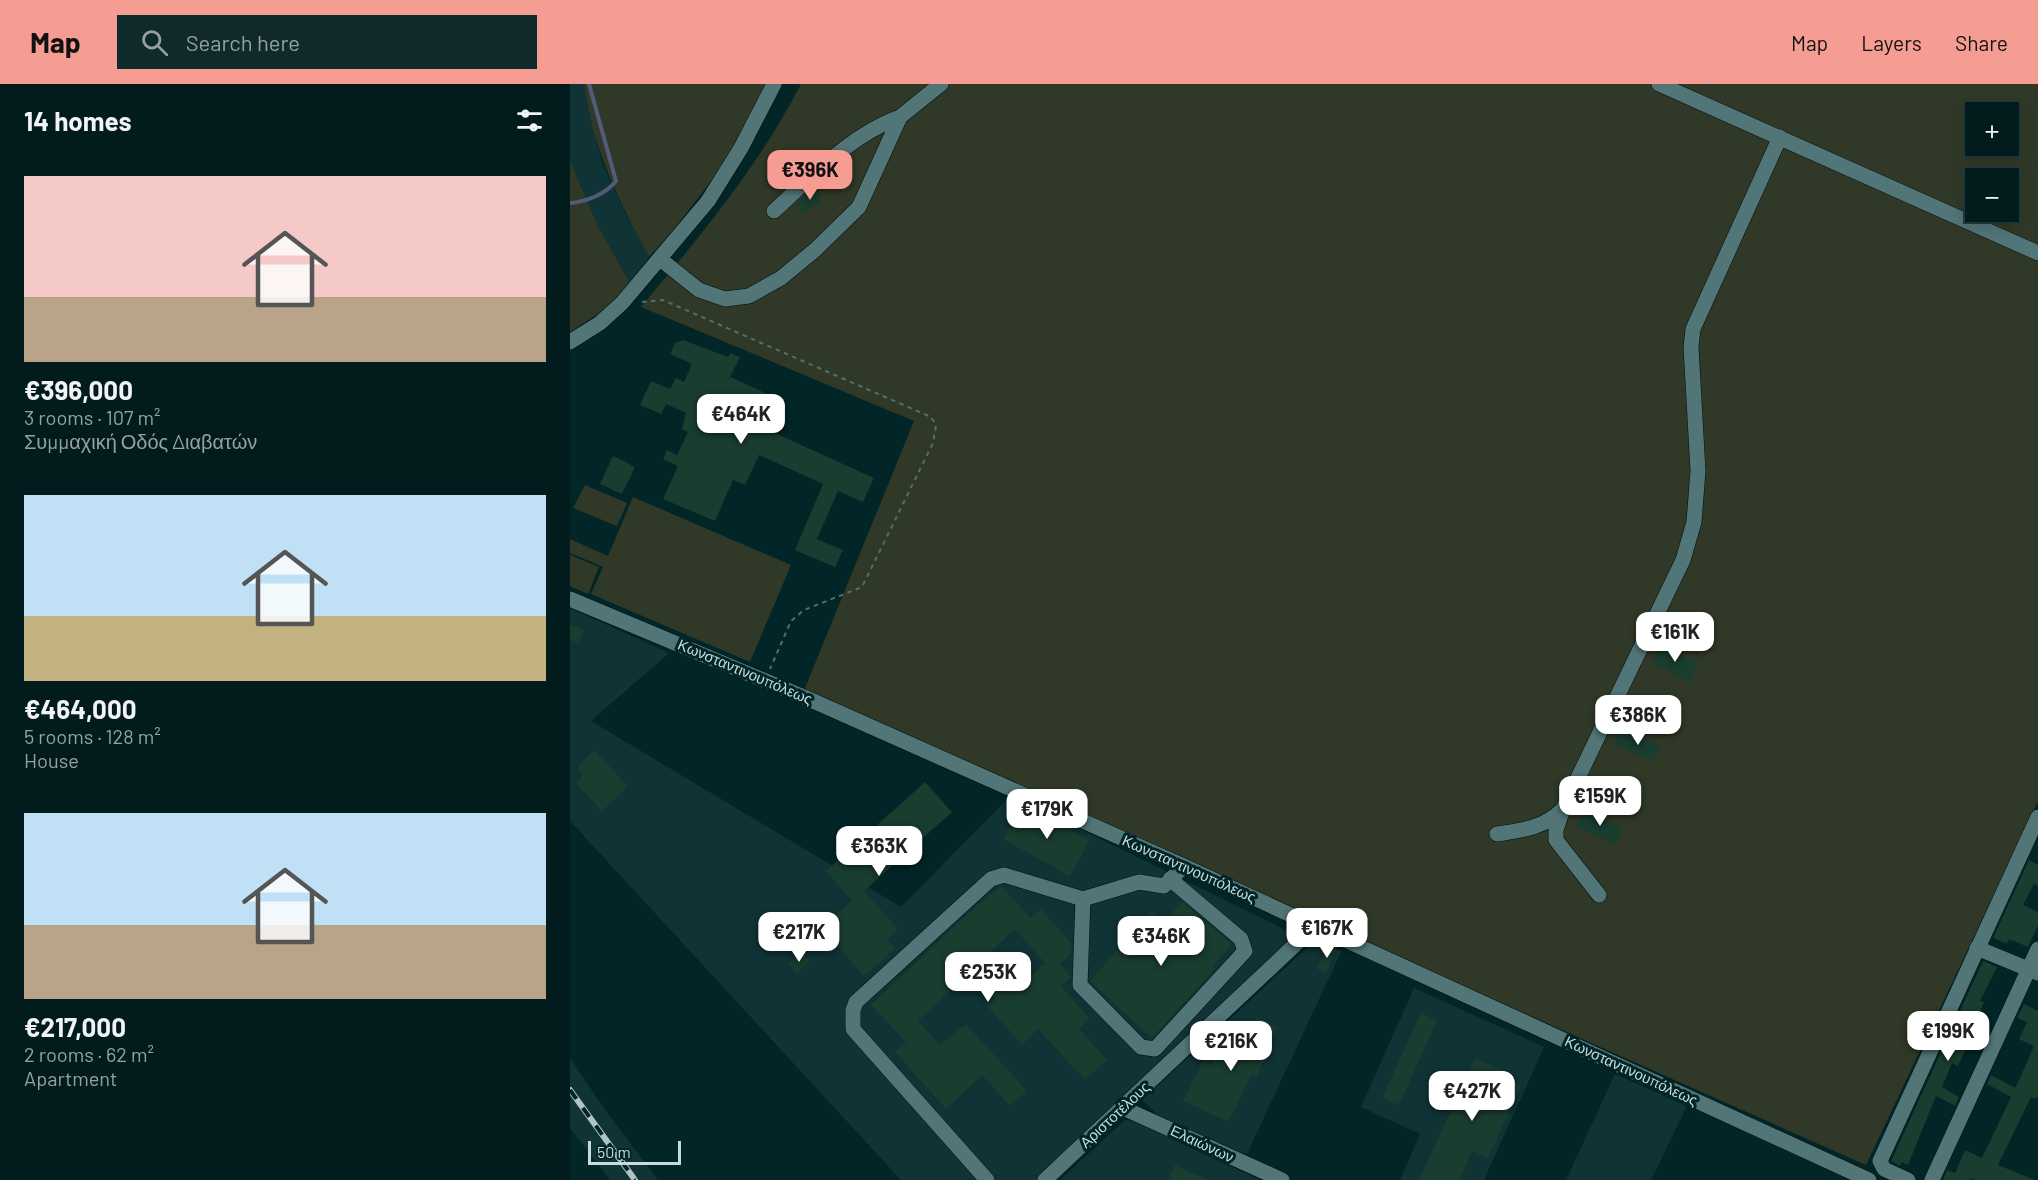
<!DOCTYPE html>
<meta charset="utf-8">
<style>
body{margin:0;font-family:Barlow,sans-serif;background:#10292a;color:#f1f3f6;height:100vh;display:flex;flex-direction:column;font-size:22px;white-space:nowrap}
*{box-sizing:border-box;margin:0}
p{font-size:20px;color:#96a1a4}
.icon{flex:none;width:33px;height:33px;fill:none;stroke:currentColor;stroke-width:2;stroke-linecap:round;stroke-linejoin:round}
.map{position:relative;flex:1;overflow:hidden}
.details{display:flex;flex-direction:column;background:#021c1d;width:570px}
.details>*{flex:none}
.fabs{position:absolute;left:1395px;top:18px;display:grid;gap:12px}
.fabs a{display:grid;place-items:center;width:54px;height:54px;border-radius:0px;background:#021c1d;box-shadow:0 3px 15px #0003,0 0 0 2px #233a3b;font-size:30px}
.scale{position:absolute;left:18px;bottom:15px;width:93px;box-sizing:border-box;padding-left:6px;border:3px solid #c8dadb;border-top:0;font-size:16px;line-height:21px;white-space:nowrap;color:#c8dadb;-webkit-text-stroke:4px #022527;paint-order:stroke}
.price{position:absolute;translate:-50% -51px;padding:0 14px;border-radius:12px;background:#fff;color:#222;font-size:20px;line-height:39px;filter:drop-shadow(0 2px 3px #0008)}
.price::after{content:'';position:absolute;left:50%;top:36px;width:18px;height:14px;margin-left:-9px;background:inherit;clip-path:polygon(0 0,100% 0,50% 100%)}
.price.on{background:#f59c93;color:#111}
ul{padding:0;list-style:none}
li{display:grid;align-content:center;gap:12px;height:318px;padding:0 24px}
li span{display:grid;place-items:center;height:186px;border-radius:0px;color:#555}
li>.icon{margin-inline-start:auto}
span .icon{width:108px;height:108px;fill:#fffc;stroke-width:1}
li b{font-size:26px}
h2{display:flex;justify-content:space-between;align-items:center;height:72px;padding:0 24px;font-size:26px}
header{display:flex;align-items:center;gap:36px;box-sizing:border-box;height:84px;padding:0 30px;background:#f59c93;color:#111}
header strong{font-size:28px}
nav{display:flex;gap:33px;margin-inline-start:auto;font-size:21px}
.search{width:420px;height:54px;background:#10292a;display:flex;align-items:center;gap:15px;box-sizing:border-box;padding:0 21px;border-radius:0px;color:#96a1a4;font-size:22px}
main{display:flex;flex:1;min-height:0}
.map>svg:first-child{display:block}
.built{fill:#103335}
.green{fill:#303927;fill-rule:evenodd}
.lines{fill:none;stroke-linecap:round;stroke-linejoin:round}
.stream{stroke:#525c79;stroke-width:4}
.building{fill:#193d2f}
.minor-casing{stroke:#000d0f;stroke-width:16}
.path{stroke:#526e6f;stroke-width:2;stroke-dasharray:4.5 4.5;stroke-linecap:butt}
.minor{stroke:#527577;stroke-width:15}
.rail-casing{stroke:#afc3c4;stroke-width:6}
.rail{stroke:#022527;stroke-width:4;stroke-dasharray:11;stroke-linecap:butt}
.labels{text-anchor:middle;stroke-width:6;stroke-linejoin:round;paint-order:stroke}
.street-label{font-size:15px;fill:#c8dadb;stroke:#022527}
</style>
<header>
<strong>Map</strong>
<div class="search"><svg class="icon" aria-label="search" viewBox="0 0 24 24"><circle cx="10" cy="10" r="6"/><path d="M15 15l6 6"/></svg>Search here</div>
<nav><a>Map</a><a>Layers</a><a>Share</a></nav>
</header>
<main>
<section class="details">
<h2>14 homes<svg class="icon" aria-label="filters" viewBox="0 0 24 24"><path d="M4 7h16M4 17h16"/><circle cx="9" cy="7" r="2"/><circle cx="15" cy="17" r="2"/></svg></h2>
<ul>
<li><span style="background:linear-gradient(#f6c9c9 65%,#b9a48a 0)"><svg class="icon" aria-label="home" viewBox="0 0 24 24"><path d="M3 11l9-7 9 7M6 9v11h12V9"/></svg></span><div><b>€396,000</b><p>3 rooms · 107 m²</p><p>Συμμαχική Οδός Διαβατών</p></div></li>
<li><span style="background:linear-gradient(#bfe0f5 65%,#c2b280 0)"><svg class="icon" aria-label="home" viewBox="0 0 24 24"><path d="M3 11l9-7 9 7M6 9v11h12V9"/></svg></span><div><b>€464,000</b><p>5 rooms · 128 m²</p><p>House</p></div></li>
<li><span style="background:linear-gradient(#bfe0f5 60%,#b9a48a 0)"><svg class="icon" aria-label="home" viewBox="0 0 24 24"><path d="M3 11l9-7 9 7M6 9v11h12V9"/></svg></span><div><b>€217,000</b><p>2 rooms · 62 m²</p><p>Apartment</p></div></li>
</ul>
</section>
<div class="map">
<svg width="1468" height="1096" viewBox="0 0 1468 1096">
<rect width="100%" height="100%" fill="#022527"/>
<g class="built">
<path d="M0 0H14L17 22 32 78 55 129 79 173 60 199 28 142 0 77Z"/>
<path d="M0 524 99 569 21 637 331 823 441 711 736 856 475 1096H331L0 737Z"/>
<path d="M740 861 772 866 677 1070 670 1068 667 1072 597 1040 572 1016Z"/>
<path d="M844 904 974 963 914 1096H830L850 1050 791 1023Z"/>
<path d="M0 974 35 1026 88 1096H40L0 1044Z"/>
<path d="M1045 990 1117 1022 1081 1096H996Z"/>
<path d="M555 1036 564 1037 690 1096H490Z"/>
</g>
<g class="green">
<path d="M14 0H198L161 71 105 144 79 173C49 118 22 63 14 0Z"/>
<path d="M231 0H1468V717L1296 1081 233 609 344 337 71 223C130 152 189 82 231 0ZM1406 28H1438V62H1406ZM1406 94H1438V128H1406Z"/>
<path d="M0 77 28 142 60 199 40 222 0 248Z"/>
<path d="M15 401 57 419 47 442 3 424Z"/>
<path d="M63 413 221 481 180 578 21 510 33 483 0 469V455L38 472Z"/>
<path d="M0 471 29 483 18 510 0 502Z"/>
</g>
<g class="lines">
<path class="stream" d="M0 119C16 118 36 110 46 97L19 0"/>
</g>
<g class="building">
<path d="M245 104 253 115 234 130 226 119Z"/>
<path d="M113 256 158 273 160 269 170 273 160 293 211 316 198 346 304 394 293 418 268 407 247 455 273 466 265 483 225 466 253 400 189 371 175 401 163 396 145 437 93 415 108 382 93 375 97 366 107 371 118 348 112 345 116 329 96 320 91 330 70 321 81 297 100 305 106 294 114 298 122 280 100 270 105 259Z"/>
<path d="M43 372 65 383 52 410 30 400Z"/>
<path d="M0 540 14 546 9 559 0 556Z"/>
<path d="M1090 562 1128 579 1120 597 1082 579Z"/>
<path d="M1052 645 1090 662 1083 678 1045 661Z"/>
<path d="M25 666 58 703 32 727 6 699 12 692 8 682Z"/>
<path d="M355 698 382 728 294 807 328 845 317 855 325 865 294 892 252 844 282 817 256 787Z"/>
<path d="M452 721 520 756 500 792 433 755Z"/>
<path d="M1014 726 1053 744 1046 761 1006 743Z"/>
<path d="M1459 776 1468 781V802L1464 800 1453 821 1468 828V841L1458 863 1439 855 1437 860 1423 854Z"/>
<path d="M431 802 461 834 471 825 502 860 501 870 490 880 501 893 491 902 520 935 509 945 537 976 515 996 468 945 452 961 417 922 425 915 418 907 449 879 461 892 475 879 445 845 348 937 370 961 396 940 457 1007 440 1022 412 991 376 1025 325 968 336 958 301 921 406 822Z"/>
<path d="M612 818 662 860 643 882 646 884 582 954 520 897 582 827 594 838Z"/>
<path d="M758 861 767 865 756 889 747 885Z"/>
<path d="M232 868 240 877 227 889 218 880Z"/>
<path d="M1413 877 1427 883 1410 917 1414 918 1405 939 1420 946 1410 967 1397 962 1388 982 1382 979 1372 1003 1389 1013 1385 1022 1366 1012 1338 1081 1332 1078 1330 1082 1321 1077Z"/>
<path d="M1454 920 1468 927V1010L1466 1015 1461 1013 1428 1081 1465 1096H1405L1398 1093 1402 1096H1373L1377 1086 1385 1089 1395 1066 1412 1074 1441 1013 1417 1000 1421 991 1445 1004 1450 994 1464 962 1449 955 1457 938 1447 934Z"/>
<path d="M851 929 867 937 829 1021 812 1014Z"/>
<path d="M686 933 707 943 687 993 681 991 659 1038 613 1017 633 977 642 981 659 950 675 957Z"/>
<path d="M905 974 938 989 935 994 951 1002 918 1074 902 1067 889 1096H849Z"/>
<path d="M605 1081 638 1096H598Z"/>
</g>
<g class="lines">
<defs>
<g id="minor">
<path d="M1089 0 1468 169"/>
<path d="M204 127C241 93 282 50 330 33"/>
<path d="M90 175 129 206 155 215 179 212 211 194 245 166 289 123 330 33 371 0"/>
<path d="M0 258 30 239 52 219 138 117 171 64 204 0"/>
<path d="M0 515 241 616 614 782 1299 1096"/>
<path d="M927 750C953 746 974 744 993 725"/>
<path d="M1029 811 986 756V746L993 725 1113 476 1124 438 1128 387 1121 263 1123 245 1210 53"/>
<path d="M513 815 510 901 571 963 585 965 675 867 671 855 600 795"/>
<path d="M1407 864 1468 889"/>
<path d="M553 1024 712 1096"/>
<path d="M417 1096 283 945V926L286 918 421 795 434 791 513 815 569 798 594 802 614 782"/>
<path d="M475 1096 745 842"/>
<path d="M1338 1096 1314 1085 1310 1077 1468 733"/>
<path d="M1362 1096 1468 865"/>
</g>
</defs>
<use href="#minor" class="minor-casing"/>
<path class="path" d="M72 218 93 216 361 333 366 341 363 359 292 503 234 526 221 537 200 585"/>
<use href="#minor" class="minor"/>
<defs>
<path id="rail" d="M0 1006 65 1096"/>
</defs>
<use href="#rail" class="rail-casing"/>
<use href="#rail" class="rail"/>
</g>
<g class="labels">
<g class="street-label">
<text transform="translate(175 588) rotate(23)" y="5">Κωνσταντινουπόλεως</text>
<text transform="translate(619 785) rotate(24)" y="5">Κωνσταντινουπόλεως</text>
<text transform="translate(1061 987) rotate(25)" y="5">Κωνσταντινουπόλεως</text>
<text transform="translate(545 1031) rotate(-43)" y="5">Αριστοτέλους</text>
<text transform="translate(632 1060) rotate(25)" y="5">Ελαιώνων</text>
</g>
</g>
</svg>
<div class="fabs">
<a>+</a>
<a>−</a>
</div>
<div class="scale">50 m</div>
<b class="price on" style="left:240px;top:117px">€396K</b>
<b class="price" style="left:171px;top:361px">€464K</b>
<b class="price" style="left:1105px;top:579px">€161K</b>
<b class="price" style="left:1068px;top:662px">€386K</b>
<b class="price" style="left:1030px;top:743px">€159K</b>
<b class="price" style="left:477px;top:756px">€179K</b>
<b class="price" style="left:309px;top:793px">€363K</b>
<b class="price" style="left:757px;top:875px">€167K</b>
<b class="price" style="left:229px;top:879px">€217K</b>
<b class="price" style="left:591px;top:883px">€346K</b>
<b class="price" style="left:418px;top:919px">€253K</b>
<b class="price" style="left:1378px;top:978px">€199K</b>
<b class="price" style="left:661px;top:988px">€216K</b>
<b class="price" style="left:902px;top:1038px">€427K</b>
</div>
</main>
